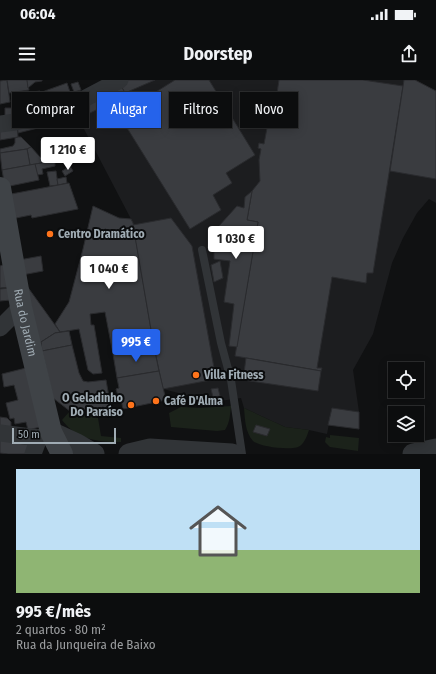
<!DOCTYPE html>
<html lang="pt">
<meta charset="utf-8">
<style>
body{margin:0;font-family:"Fira Sans Condensed",sans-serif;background:#151617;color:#f1f3f6;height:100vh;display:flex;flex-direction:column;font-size:15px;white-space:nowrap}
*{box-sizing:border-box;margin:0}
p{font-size:13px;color:#9a9c9e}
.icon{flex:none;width:22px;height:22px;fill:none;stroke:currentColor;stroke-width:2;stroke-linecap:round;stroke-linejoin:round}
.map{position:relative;height:374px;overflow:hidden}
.side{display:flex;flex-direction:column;background:#0c0d0e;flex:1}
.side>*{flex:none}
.top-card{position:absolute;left:12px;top:12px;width:412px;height:36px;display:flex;gap:8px}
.controls{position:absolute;left:388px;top:282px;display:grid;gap:8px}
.controls a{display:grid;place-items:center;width:36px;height:36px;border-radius:0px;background:#0c0d0e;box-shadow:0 2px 10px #0003,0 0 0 1px #2c2d2e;font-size:20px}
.scale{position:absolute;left:12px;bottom:10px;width:104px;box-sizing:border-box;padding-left:4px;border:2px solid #a0acb4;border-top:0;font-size:11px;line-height:14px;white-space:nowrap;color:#a0acb4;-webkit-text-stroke:3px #0b0c0d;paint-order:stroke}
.price{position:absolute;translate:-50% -34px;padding:0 9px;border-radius:4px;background:#fff;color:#222;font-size:13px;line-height:26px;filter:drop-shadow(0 1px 2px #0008)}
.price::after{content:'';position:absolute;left:50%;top:24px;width:12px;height:9px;margin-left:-6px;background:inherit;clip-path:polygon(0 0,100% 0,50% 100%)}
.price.on{background:#2563eb;color:#fff}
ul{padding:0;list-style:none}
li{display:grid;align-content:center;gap:8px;height:212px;padding:0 16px}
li+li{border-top:1px solid #2c2d2e}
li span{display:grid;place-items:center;height:124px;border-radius:0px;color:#555}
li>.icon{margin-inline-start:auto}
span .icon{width:72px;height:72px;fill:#fffc;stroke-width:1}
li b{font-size:17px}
.pill{padding:0 14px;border-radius:0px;background:#0c0d0e;box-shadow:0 2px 10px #0003,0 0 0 1px #2c2d2e;font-size:14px;line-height:36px}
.pill.on{background:#2563eb;color:#fff}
.status{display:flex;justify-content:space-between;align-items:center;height:28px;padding:0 20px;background:#0c0d0e;direction:ltr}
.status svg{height:11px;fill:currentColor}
header{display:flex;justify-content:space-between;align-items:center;height:52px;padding:0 16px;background:#0c0d0e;font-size:18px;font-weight:700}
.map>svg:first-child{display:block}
.built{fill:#1c1d1f}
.green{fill:#1b221a}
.building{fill:#3a3c40;stroke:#2a2b2e}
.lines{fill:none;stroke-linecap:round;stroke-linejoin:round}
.service{stroke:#313437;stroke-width:8}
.minor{stroke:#313437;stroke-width:17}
.tertiary{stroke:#313437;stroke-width:21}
.secondary{stroke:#3f4347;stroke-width:22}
.poi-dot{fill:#ff741b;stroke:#0b0c0d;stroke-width:1.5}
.labels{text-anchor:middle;stroke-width:4;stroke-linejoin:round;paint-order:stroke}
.poi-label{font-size:12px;font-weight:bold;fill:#a0acb4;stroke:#0b0c0d;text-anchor:start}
.street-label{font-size:12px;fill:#a0acb4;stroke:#0b0c0d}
</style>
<div class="status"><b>06:04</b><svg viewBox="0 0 49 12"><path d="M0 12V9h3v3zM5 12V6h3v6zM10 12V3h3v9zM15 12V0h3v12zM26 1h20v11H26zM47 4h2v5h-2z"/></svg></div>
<header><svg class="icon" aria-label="menu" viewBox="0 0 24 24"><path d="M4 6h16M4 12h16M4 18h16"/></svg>Doorstep<svg class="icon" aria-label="share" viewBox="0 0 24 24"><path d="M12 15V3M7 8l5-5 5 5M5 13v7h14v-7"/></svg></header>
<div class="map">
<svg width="436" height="374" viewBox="0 0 436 374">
<rect width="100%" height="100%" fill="#101112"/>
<path class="built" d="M125 0H415L436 11V123L429 119 417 133 403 158 392 183 373 254 353 290 359 332 332 328 327 354 309 350 285 347 244 328 241 318 213 322 163 309 154 267 131 139 73 28Z"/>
<g class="green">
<path d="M231 326C230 335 230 342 225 350L217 351 171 347 169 333 181 327 200 328Z"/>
<path d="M244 328 285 347 309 350C307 356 305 362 300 366 293 371 259 367 253 361 245 352 245 339 244 328Z"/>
<path d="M70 331 75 335 97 332 101 356 121 358V362C98 362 77 360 62 340Z"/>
<path d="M330 355 359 358 358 371 330 367 325 362 326 357 330 358Z"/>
</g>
<g class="building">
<path d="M7 0 10 22 0 24V1Z"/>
<path d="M7 0H27L29 10 9 13Z"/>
<path d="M27 0H42V1L35 2 28 8Z"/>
<path d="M125 0H155L125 13 119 2Z"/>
<path d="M175 0H209L255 75 226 93 232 103 213 115 221 130 190 149 119 35Z"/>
<path d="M279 0H363L403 6 373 193H367L366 203 332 197 317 288H322L321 291 235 276 258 142 247 140 252 111 260 101 259 80 261 69 258 68 259 63 264 64 267 48 265 47 267 38 273 39Z"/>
<path d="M404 0H415L436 11V99L390 91Z"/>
<path d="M78 2 81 10 74 12 71 4Z"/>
<path d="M119 2 125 13 112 20 107 9Z"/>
<path d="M67 3 73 21 49 31 42 12Z"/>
<path d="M40 11 41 17H37L41 34 35 35 32 12Z"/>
<path d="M100 13 106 25 78 39 72 28Z"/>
<path d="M33 22 35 35 5 40V28H18V23Z"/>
<path d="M45 38 46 46 18 53 17 43Z"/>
<path d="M17 43 18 57 0 60V47Z"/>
<path d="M18 57H21L31 67 27 69 0 73V69L13 66 15 63V58Z"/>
<path d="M31 67 40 77 47 82 30 85 27 69Z"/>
<path d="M27 69 30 85 2 90 0 73Z"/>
<path d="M68 69 69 77 55 81 54 73Z"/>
<path d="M55 81V86L42 89 43 94 37 95 35 84Z"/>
<path d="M35 84 39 100 5 107 2 90Z"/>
<path d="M70 86 73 91 65 96 62 91Z"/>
<path d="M56 91 58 105 50 106 47 92Z"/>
<path d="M66 97 67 103 58 105 57 99Z"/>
<path d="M69 103 78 129 32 138 31 135 11 139 6 115Z"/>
<path d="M252 111 247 140 258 142 237 267 229 266 234 224 224 222 230 181 214 179V168H208L209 158H218L219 146 237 126 244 128 245 117Z"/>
<path d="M93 126 119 138 131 139 133 143 154 267 113 274 105 232 90 234 91 245H94L102 293 93 294 88 290 79 249 60 252 55 244 69 222 83 169Z"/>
<path d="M171 138 192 166 216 299 163 309 154 267 133 145Z"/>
<path d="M41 176 43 191 22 195 19 180Z"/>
<path d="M220 181 223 198 214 202 211 185Z"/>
<path d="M6 184 10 207 0 208V186Z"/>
<path d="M24 202 60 252 55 253 41 262 36 264Z"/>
<path d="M10 208 11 220 0 221V209Z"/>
<path d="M69 251 72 265 42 271 41 262 55 253Z"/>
<path d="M72 265 79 293 83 301 88 302 106 300 111 329 75 335 53 318 42 271Z"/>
<path d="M154 267 159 291 117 298 113 274Z"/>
<path d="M246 278 321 291 318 311 243 300Z"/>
<path d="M26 288 40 347 28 350 26 342 15 344 14 338 10 339 6 323 18 320 14 305 4 307 2 294Z"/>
<path d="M159 291 166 320 123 329 121 319H119L116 309 119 308 117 298Z"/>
<path d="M218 308 220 316 213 317 211 309Z"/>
<path d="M332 328 359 332V349L328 345Z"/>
<path d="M0 337 7 338 11 342V348H0Z"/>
<path d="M256 345 270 349 267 356 253 352Z"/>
<path d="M0 360 30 365 28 374H8L0 373Z"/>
</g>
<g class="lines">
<path class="service" d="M202 170 221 263 231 300 242 374"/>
<g class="minor">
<path d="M0 44 15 42 48 35 82 20 120 0"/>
<path d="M0 248 21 227"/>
<path d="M0 353 39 358 51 352"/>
<path d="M33 374 39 358"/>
</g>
<g class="tertiary">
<path d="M51 352 77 364 94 374"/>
<path d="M129 374 150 369 232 374"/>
<path d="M413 374 436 369"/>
</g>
<path class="secondary" id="s1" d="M0 108 21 227 51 352 62 374"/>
</g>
<g class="poi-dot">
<circle cx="50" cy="154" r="4"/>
<circle cx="196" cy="295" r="4"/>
<circle cx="156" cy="321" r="4"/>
<circle cx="131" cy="325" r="4"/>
</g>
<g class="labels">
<g class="poi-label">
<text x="58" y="158">Centro Dramático</text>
<text x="204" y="299">Villa Fitness</text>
<text x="123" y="322" text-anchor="end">O Geladinho<tspan x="123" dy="14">Do Paraíso</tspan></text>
<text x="164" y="325">Café D'Alma</text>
</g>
<g class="street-label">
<text dy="4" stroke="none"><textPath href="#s1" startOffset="137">Rua do Jardim</textPath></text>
</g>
</g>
</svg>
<div class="controls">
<a><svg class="icon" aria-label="locate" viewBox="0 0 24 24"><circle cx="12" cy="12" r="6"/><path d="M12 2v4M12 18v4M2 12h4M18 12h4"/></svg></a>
<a><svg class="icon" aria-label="layers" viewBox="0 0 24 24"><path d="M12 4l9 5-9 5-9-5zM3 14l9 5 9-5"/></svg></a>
</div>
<div class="scale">50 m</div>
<b class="price" style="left:68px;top:91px">1 210 €</b>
<b class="price" style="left:236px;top:180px">1 030 €</b>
<b class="price" style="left:109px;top:210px">1 040 €</b>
<b class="price on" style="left:136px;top:283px">995 €</b>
<div class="top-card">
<a class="pill">Comprar</a>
<a class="pill on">Alugar</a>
<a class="pill">Filtros</a>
<a class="pill">Novo</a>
</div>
</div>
<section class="side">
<ul>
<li><span style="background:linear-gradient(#bfe0f5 65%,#8fb573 0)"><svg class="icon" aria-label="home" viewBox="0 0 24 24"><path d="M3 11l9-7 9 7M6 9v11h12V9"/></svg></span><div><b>995 €/mês</b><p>2 quartos · 80 m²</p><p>Rua da Junqueira de Baixo</p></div></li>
</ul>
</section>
